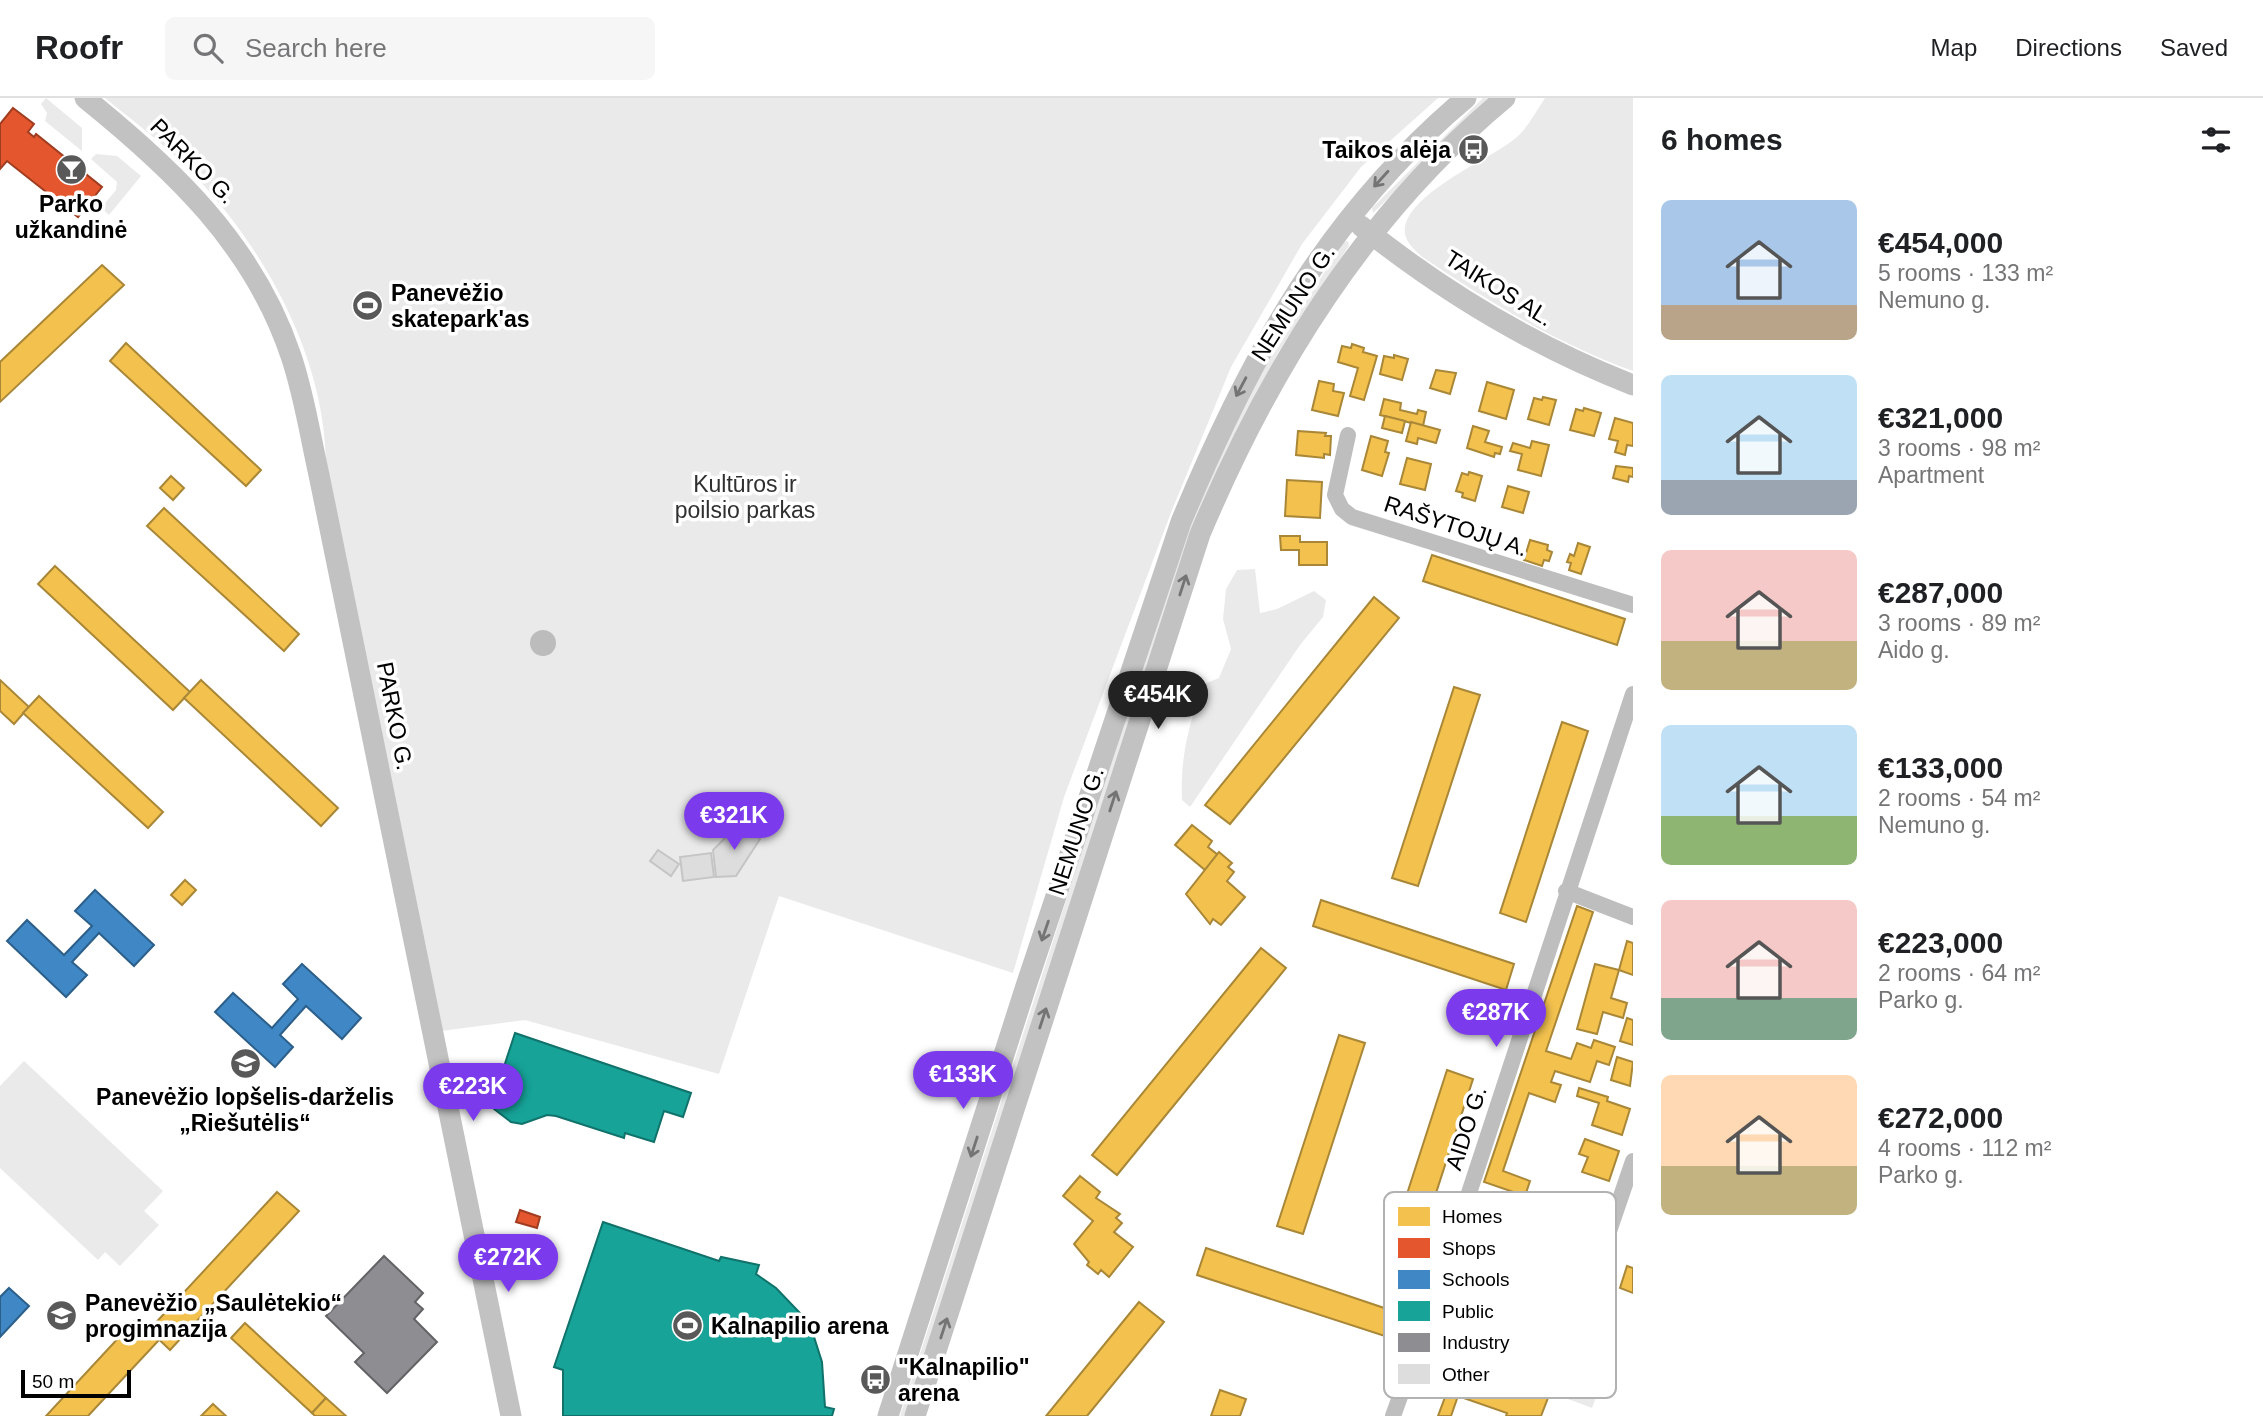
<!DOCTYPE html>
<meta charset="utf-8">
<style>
body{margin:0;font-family:Arial,sans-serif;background:#f6f6f6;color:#202124;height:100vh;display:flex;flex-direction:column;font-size:26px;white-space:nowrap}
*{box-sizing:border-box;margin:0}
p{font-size:23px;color:#757577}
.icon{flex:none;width:38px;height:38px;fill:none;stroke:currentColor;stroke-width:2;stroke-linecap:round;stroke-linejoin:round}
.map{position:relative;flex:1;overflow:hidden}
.sheet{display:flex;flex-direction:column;background:#fff;width:630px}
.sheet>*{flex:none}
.scale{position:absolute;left:21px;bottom:18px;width:110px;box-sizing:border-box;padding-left:7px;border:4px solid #000;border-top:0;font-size:19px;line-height:24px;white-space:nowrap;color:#000;-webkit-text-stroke:5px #fff;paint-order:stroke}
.price{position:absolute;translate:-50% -60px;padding:0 16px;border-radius:24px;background:#7c3aed;color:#fff;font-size:23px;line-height:46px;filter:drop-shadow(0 2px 4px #0008)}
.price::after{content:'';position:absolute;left:50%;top:42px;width:21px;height:16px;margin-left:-10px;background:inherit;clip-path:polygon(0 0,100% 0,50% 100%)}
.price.current{background:#222;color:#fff}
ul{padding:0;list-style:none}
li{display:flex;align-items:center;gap:21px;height:175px;padding:0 28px}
li span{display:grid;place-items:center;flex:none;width:196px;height:140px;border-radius:10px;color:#555}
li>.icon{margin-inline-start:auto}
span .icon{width:84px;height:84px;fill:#fffc;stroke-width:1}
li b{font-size:30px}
h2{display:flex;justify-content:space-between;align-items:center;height:84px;padding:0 28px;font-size:30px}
header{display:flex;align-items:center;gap:42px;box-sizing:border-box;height:98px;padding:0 35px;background:#fff;border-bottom:2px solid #e0e0e0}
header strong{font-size:33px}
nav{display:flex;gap:38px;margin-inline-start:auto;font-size:24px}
.search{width:490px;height:63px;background:#f6f6f6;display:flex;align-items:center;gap:18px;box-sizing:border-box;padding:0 24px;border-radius:10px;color:#757577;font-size:26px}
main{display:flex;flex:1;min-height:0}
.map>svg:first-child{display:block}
.green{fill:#eaeaea}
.water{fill:#bcbcbc}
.homes{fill:#f2c14e;stroke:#a98737;stroke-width:2}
.shops{fill:#e4572e;stroke:#a03d20;stroke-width:2}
.schools{fill:#3f88c5;stroke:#2c5f8a;stroke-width:2}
.public{fill:#17a398;stroke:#10726a;stroke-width:2}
.industry{fill:#8d8d92;stroke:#636366;stroke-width:2}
.building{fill:#ddd;stroke:#c5c5c5;stroke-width:2}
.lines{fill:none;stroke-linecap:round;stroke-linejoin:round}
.street{stroke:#bebebe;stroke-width:16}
.secondary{stroke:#c2c2c2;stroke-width:21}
.oneway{stroke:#747474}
.labels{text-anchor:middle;stroke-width:7;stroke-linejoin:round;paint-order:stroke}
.poi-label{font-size:23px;font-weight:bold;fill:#000;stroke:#fff;text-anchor:start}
.street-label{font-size:23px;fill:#000;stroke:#fff}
.park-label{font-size:23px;fill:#303030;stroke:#fff}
.key{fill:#fff;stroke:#b2b2b2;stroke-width:2}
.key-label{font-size:19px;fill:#000}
</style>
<header>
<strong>Roofr</strong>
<div class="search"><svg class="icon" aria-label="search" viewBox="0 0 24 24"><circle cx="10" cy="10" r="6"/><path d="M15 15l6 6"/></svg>Search here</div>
<nav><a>Map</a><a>Directions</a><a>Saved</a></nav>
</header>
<main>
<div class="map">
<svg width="1633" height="1318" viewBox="0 0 1633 1318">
<rect width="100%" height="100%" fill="#fff"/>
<g class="green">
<path d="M46 0 82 30V53L45 23 47 15 41 6Z"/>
<path d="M105 0H1438L1361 69 1302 146 1231 269 1172 412 1064 699 1013 875 779 798 719 976 525 922 441 933 326 372C327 265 269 157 197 80 169 50 137 26 105 0Z"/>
<path d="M1483 0H1492L1373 115 1372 110Z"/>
<path d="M1545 0H1633V273C1556 245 1489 204 1421 158 1415 152 1407 146 1405 136 1400 99 1486 63 1512 43 1526 33 1535 15 1545 0Z"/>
<path d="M96 56 117 58 141 78 109 117 101 110 116 92 117 84 91 61Z"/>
<path d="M1348 143 1349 148 1279 253 1221 365 907 1318H900L1185 433 1256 280 1344 144Z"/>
<path d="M1255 471 1260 515 1277 511 1314 493 1326 502 1323 519 1300 547 1190 709 1182 702C1180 659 1189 625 1204 586L1219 580 1231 551 1223 521 1226 491 1237 472Z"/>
<path d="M24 963 163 1093 144 1113 159 1127 120 1168 105 1154 98 1162 0 1070V988Z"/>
<path d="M1578 1250 1610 1262 1592 1310 1560 1298Z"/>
</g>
<circle class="water" cx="543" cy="545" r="13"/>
<g class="homes">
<path d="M102 167 124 187 0 304V264Z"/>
<path d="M126 245 261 372 246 388 110 263Z"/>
<path d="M1352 246 1364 250 1363 254 1377 258 1364 302 1350 298 1358 270 1338 264 1342 248 1351 250Z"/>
<path d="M1394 257 1408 261 1402 282 1380 276 1384 258 1394 260Z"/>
<path d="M1436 272 1456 275 1450 296 1430 290Z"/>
<path d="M1319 283 1334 286 1333 293 1344 295 1338 318 1312 312Z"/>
<path d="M1487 284 1514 292 1506 321 1479 313Z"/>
<path d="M1543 299 1556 302 1549 327 1528 321 1534 300 1542 302Z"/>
<path d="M1384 301 1401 305 1400 312 1417 316 1418 312 1426 314 1423 328 1380 317Z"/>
<path d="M1584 310 1601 315 1594 338 1570 332 1576 311 1583 313Z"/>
<path d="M1385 318 1405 323 1402 335 1382 330Z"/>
<path d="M1615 320 1633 325V348L1627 347 1625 357 1615 354 1618 343 1609 341Z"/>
<path d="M1411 324 1440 332 1436 345 1418 340 1417 346 1406 343Z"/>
<path d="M1473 328 1489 333 1485 344 1502 349 1500 356 1495 355 1494 359 1467 350Z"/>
<path d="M1298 333 1326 335 1325 338H1331L1330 357 1324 356V360L1296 357Z"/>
<path d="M1371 338 1388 343 1385 354 1389 355 1382 378 1362 372Z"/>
<path d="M1532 343 1549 347 1541 378 1518 372 1522 356 1510 353 1513 345 1530 350Z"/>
<path d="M1407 360 1431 366 1425 392 1400 386Z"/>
<path d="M1616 368 1633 370V379L1629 378 1628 384 1613 380Z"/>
<path d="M1469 374 1482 378 1475 403 1462 399 1463 395 1456 393 1462 375 1468 377Z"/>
<path d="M171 378 184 390 173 402 160 390Z"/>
<path d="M1287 382 1322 384 1320 420 1285 418Z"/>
<path d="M1508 388 1529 394 1523 415 1502 409Z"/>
<path d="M164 410 299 536 284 553 147 428Z"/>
<path d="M1280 438H1300V444H1327V467H1299V452H1281Z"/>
<path d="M1530 442 1548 447 1547 452 1552 454 1549 463 1544 462 1542 468 1524 462Z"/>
<path d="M1578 445 1590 449 1581 476 1569 472 1571 465 1567 464 1570 456 1574 458Z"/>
<path d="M1432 457 1625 521 1617 547 1423 483Z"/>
<path d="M55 468 190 594 173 612 38 486Z"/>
<path d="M1374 499 1399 520 1230 726 1205 707Z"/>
<path d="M0 582 29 609 14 626 0 613Z"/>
<path d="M201 582 338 710 321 728 184 600Z"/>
<path d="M1454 589 1480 597 1418 788 1392 780Z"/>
<path d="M39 598 163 714 148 730 23 615Z"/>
<path d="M1562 624 1588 633 1526 824 1500 815Z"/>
<path d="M1192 727 1212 743 1208 749 1218 757 1205 772 1175 747Z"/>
<path d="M1219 754 1232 765 1228 769 1234 774 1227 783 1245 799 1221 827 1213 821 1210 826 1186 796Z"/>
<path d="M185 782 196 792 182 807 171 797Z"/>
<path d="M1321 802 1514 866 1506 892 1313 828Z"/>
<path d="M1577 808 1593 814 1546 953 1571 961 1577 945 1591 950 1594 942 1615 949 1609 967 1597 963 1590 984 1555 973 1551 984 1561 987 1555 1004 1529 995 1503 1073 1530 1083 1525 1098 1484 1084Z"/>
<path d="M1627 843 1633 845V877L1619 872Z"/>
<path d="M1261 850 1286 870 1117 1077 1092 1057Z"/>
<path d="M1595 866 1619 872 1611 900 1627 905 1623 920 1603 914 1597 936 1577 931Z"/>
<path d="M1627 920 1633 922V947L1620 943Z"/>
<path d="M1339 937 1365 945 1303 1136 1277 1128Z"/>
<path d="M1617 959 1633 964 1630 988 1611 982Z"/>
<path d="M1447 972 1473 981 1411 1172 1385 1164Z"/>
<path d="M1579 990 1608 999 1607 1003 1630 1011 1622 1037 1592 1027 1599 1005 1577 998Z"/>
<path d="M1585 1041 1619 1053 1609 1083 1582 1074 1588 1059 1579 1056Z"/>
<path d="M1080 1078 1100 1094 1096 1100 1120 1116 1116 1120 1122 1125 1114 1134 1133 1149 1109 1179 1101 1172 1098 1176 1087 1167 1089 1164 1074 1146 1093 1123 1063 1098Z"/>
<path d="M277 1094 299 1113 170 1252 149 1232Z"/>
<path d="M1206 1150 1399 1215 1391 1240 1197 1177Z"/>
<path d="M1627 1168 1633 1170V1195L1620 1190Z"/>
<path d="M1139 1204 1164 1224 1087 1318H1046Z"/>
<path d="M136 1221 159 1242 88 1318H46Z"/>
<path d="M245 1225 326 1300 312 1315 231 1240Z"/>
<path d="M1436 1252 1551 1292 1541 1318H1506L1507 1315 1458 1298 1451 1318H1438L1448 1291 1426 1283Z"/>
<path d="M1220 1292 1246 1301 1240 1318H1211Z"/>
<path d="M326 1300 346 1318H315L312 1315Z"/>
<path d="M213 1306 226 1318H201Z"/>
</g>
<g class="shops">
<path d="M13 10 34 26 28 34 34 39 36 36 102 89 78 119 7 63 0 71V26Z"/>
<path d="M520 1112 540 1119 537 1130 516 1124Z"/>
</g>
<g class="schools">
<path d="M95 792 154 847 134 868 99 835 72 864 87 877 66 899 7 843 27 822 64 857 92 828 75 813Z"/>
<path d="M302 866 361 920 342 941 306 908 280 937 293 949 275 969 215 914 233 895 272 930 298 901 283 886Z"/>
<path d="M9 1190 29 1208 0 1239V1199Z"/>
</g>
<g class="public">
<path d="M515 935 691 995 683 1019 664 1013 654 1044 625 1035 624 1040 556 1018 547 1017 522 1026 511 1024 494 1011 489 993H496Z"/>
<path d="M603 1124 719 1163 721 1159 759 1167 756 1176 776 1190 801 1216 814 1239 822 1264 825 1309 834 1311 832 1318H563V1272L554 1269Z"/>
</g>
<path class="industry" d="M384 1158 423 1195 415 1204 423 1211 414 1221 437 1244 387 1295 355 1264 364 1255 326 1218Z"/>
<g class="building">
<path d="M738 727 760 741 736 778 716 779 713 752Z"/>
<path d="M658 752 679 766 671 778 650 763Z"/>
<path d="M711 755 714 779 683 783 680 759Z"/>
</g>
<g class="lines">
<g class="street">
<path d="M1348 337 1335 397 1342 411 1352 419 1633 507"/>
<path d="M1566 793 1633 819"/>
<path d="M1592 1183 1633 1063"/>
<path d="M1393 1318 1423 1235 1633 596"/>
</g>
<g class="secondary">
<path d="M85 0C173 71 254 147 291 258 304 296 310 337 319 377L511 1318"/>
<path d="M1361 128C1445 195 1533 248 1633 287"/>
<path d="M888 1318 1026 888 1181 424C1250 258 1327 117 1466 0"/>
<path d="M915 1318 1200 436C1270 270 1365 116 1505 0"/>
</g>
</g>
<defs><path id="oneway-shaft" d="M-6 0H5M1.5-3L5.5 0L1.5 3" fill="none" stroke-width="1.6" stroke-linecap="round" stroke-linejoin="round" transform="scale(1.75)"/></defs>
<g class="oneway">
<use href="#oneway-shaft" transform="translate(1381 81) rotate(132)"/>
<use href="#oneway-shaft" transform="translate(1241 289) rotate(118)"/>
<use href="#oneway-shaft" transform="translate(1183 487) rotate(-72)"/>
<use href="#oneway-shaft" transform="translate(1113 703) rotate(-72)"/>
<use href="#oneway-shaft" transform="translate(1045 833) rotate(109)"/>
<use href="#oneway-shaft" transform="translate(1043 920) rotate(-72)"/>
<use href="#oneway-shaft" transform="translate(974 1049) rotate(108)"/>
<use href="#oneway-shaft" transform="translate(944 1230) rotate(-72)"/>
</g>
<defs>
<symbol id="bus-disc" viewBox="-11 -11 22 22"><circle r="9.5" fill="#595959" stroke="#fff"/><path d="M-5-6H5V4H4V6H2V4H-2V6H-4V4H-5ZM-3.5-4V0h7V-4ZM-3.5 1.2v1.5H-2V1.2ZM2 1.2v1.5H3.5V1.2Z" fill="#fff"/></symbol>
<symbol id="bar-disc" viewBox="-11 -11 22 22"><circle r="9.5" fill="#595959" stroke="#fff"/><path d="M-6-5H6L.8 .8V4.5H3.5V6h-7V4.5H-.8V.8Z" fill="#fff"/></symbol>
<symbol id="stadium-disc" viewBox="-11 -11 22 22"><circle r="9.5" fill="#595959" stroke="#fff"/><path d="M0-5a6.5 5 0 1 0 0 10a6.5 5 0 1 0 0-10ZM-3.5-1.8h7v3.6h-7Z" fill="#fff"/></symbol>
<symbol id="school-disc" viewBox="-11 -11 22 22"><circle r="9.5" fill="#595959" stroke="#fff"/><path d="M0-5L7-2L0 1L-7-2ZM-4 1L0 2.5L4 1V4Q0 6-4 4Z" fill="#fff"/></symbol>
</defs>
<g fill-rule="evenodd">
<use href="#bus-disc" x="1456" y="34" width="35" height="35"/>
<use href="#bar-disc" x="54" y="54" width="35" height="35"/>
<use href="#stadium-disc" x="350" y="190" width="35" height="35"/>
<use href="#school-disc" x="228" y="948" width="35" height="35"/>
<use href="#school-disc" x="44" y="1200" width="35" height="35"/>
<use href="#stadium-disc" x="670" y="1210" width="35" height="35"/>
<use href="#bus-disc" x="858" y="1264" width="35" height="35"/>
</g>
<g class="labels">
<g class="poi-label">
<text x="1451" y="60" text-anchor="end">Taikos alėja</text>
<text x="71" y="114" text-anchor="middle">Parko<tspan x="71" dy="26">užkandinė</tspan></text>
<text x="391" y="203">Panevėžio<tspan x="391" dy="26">skatepark'as</tspan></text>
<text x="245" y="1007" text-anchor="middle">Panevėžio lopšelis-darželis<tspan x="245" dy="26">„Riešutėlis“</tspan></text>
<text x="85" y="1213">Panevėžio „Saulėtekio“<tspan x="85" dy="26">progimnazija</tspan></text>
<text x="711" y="1236">Kalnapilio arena</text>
<text x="898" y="1277">"Kalnapilio"<tspan x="898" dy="26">arena</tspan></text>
</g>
<g class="street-label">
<text transform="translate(193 63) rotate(45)" y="8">PARKO G.</text>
<text transform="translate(1499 190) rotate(32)" y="8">TAIKOS AL.</text>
<text transform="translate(1293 205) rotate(-57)" y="8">NEMUNO G.</text>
<text transform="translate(1456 428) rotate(18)" y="8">RAŠYTOJŲ A.</text>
<text transform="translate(395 618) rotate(79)" y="8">PARKO G.</text>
<text transform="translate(1076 733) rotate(-72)" y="8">NEMUNO G.</text>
<text transform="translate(1466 1030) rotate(-72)" y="8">AIDO G.</text>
</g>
<g class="park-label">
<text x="745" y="394">Kultūros ir<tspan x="745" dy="26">poilsio parkas</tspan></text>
</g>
</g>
<rect x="1384" y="1094" width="232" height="206" rx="10" class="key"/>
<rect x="1398" y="1109" width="32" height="19" fill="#f2c14e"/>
<rect x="1398" y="1140" width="32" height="20" fill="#e4572e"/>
<rect x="1398" y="1172" width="32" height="19" fill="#3f88c5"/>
<rect x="1398" y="1203" width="32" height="20" fill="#17a398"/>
<rect x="1398" y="1235" width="32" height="19" fill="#8d8d92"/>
<rect x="1398" y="1266" width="32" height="20" fill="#ddd"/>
<g class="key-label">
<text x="1442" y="1125">Homes</text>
<text x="1442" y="1157">Shops</text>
<text x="1442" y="1188">Schools</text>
<text x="1442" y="1220">Public</text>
<text x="1442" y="1251">Industry</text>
<text x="1442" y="1283">Other</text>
</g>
</svg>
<div class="scale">50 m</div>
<b class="price current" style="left:1158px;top:633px">€454K</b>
<b class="price" style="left:734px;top:754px">€321K</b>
<b class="price" style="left:1496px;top:951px">€287K</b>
<b class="price" style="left:963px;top:1013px">€133K</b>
<b class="price" style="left:473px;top:1025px">€223K</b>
<b class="price" style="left:508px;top:1196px">€272K</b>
</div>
<section class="sheet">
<h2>6 homes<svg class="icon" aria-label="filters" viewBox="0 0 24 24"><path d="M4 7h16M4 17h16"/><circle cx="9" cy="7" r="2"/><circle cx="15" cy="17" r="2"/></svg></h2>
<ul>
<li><span style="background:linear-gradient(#a9c7e8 75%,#b9a48a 0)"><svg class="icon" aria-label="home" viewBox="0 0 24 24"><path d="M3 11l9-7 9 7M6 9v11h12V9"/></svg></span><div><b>€454,000</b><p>5 rooms · 133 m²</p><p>Nemuno g.</p></div></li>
<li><span style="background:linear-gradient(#bfe0f5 75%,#9aa5b1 0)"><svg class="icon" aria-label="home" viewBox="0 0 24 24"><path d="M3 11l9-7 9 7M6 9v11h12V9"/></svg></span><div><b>€321,000</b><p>3 rooms · 98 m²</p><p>Apartment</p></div></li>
<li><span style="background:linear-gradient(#f6c9c9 65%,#c2b280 0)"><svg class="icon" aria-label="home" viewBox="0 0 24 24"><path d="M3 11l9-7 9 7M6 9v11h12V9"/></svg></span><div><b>€287,000</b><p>3 rooms · 89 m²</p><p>Aido g.</p></div></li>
<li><span style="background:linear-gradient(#bfe0f5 65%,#8fb573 0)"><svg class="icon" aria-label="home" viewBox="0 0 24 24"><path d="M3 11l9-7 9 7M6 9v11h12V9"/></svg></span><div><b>€133,000</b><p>2 rooms · 54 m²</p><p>Nemuno g.</p></div></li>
<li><span style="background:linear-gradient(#f6c9c9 70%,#7fa58c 0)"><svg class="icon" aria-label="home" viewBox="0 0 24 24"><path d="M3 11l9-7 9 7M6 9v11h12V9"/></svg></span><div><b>€223,000</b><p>2 rooms · 64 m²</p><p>Parko g.</p></div></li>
<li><span style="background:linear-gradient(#ffd9b3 65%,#c2b280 0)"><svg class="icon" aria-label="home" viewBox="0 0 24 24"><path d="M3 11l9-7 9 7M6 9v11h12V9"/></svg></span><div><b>€272,000</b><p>4 rooms · 112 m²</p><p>Parko g.</p></div></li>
</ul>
</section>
</main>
